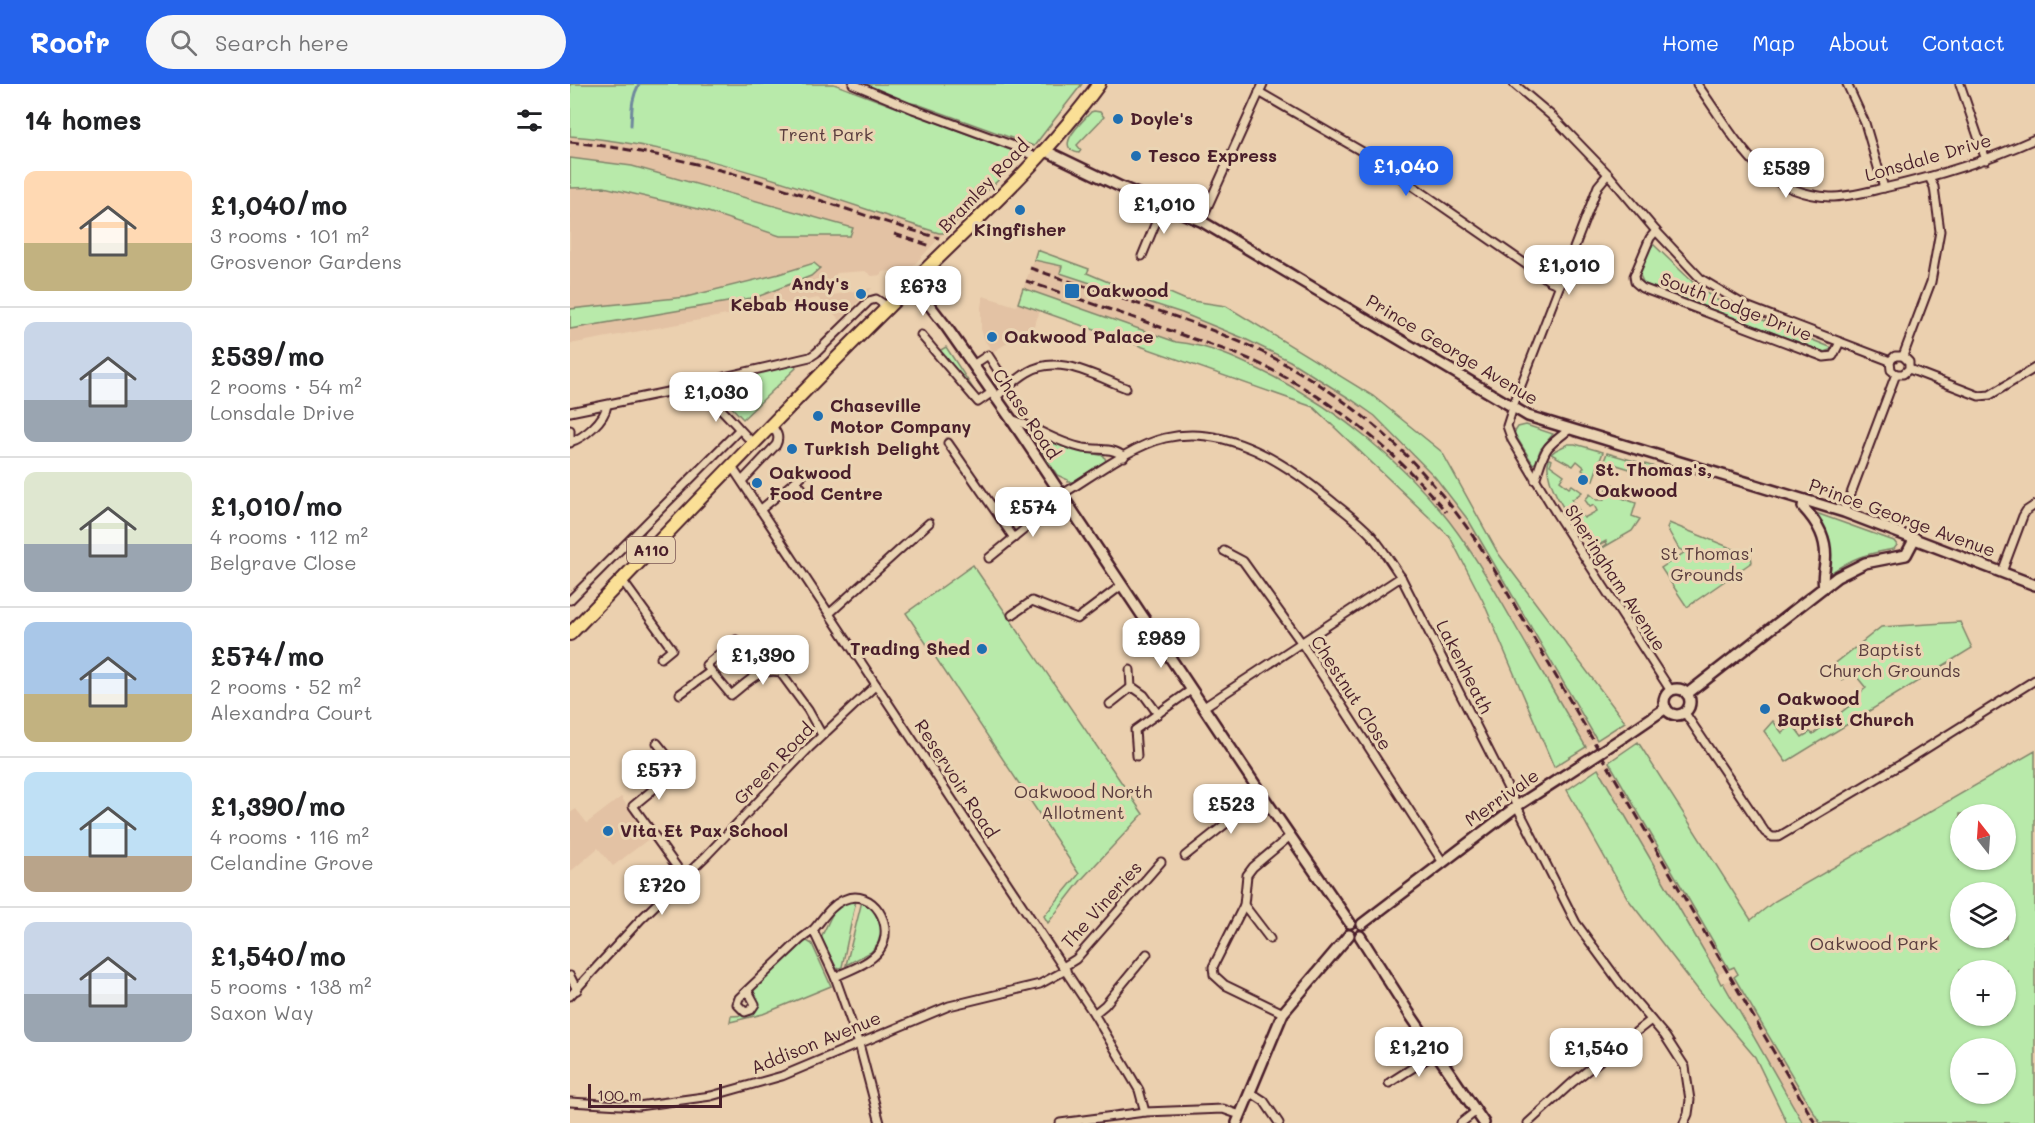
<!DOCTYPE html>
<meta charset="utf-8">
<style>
body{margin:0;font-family:Mali,sans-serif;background:#f6f6f6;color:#202124;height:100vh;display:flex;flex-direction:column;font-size:22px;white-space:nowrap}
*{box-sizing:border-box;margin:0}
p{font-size:20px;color:#757577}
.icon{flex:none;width:33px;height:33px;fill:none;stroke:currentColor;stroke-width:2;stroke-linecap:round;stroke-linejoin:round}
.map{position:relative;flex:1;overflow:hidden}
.side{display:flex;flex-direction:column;background:#fff;width:570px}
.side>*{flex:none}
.needle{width:39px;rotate:343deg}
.controls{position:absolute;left:1380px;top:720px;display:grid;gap:12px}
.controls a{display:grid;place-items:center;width:66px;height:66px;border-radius:50%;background:#fff;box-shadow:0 2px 4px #0004;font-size:30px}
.scale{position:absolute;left:18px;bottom:15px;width:134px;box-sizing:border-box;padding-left:6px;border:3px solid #4a1f2b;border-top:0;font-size:16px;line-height:21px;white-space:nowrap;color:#4a1f2b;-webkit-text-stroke:4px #ead4b3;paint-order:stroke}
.price{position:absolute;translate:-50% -51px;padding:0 14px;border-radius:12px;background:#fff;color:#222;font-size:20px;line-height:39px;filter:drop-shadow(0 2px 3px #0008)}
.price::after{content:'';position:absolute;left:50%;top:36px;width:18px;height:14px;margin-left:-9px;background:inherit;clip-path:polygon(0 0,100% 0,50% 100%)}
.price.current{background:#2563eb;color:#fff}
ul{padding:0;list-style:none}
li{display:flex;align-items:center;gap:18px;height:150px;padding:0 24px}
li+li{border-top:2px solid #e0e0e0}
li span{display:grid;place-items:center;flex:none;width:168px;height:120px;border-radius:12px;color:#555}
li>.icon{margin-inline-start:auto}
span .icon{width:72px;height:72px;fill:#fffc;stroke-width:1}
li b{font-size:26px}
h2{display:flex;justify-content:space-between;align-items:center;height:72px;padding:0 24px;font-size:26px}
header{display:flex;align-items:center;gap:36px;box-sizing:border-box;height:84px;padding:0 30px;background:#2563eb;color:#fff}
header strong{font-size:28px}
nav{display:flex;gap:33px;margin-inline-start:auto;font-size:21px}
.search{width:420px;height:54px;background:#f6f6f6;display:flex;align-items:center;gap:15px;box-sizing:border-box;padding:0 21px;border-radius:33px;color:#757577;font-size:22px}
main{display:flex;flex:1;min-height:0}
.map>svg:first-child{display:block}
.built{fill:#e3c2a4}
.green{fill:#b8eaaa;stroke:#81846a;stroke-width:1.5;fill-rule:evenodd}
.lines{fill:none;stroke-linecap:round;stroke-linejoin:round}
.stream{stroke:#6f899d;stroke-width:3}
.minor-casing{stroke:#4a1f2b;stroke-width:11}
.tertiary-casing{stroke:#4a1f2b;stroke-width:14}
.primary-casing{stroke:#4a1f2b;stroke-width:16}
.minor{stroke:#ead4b3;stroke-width:7}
.tertiary{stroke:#ead4b3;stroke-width:9}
.primary{stroke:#fadf96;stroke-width:12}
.rail{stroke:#4a1f2b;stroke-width:3;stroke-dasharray:9 4.5;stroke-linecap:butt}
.tertiary-bridge-casing{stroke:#4a1f2b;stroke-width:14;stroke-linecap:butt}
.tertiary-bridge{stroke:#ead4b3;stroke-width:9}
.poi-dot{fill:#1f6fb2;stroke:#ead4b3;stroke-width:2}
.labels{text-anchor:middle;stroke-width:6;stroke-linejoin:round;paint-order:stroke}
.shield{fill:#ead4b3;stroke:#7a5554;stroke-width:1.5}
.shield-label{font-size:16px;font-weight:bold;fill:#4a1f2b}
.poi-label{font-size:18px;font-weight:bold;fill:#4a1f2b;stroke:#ead4b3;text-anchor:start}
.park-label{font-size:18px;fill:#5a3d3e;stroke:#ead4b3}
.street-label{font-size:18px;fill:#4a1f2b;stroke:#ead4b3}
</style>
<header>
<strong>Roofr</strong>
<div class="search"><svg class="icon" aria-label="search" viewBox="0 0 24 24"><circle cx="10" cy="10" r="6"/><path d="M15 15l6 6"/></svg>Search here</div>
<nav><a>Home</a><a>Map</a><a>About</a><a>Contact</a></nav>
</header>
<main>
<section class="side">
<h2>14 homes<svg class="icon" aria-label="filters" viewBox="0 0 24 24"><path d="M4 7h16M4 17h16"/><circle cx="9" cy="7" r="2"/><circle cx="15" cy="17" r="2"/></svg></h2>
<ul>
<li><span style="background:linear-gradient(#ffd9b3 60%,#c2b280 0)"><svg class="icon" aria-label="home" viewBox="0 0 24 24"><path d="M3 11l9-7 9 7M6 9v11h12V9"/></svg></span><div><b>£1,040/mo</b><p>3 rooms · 101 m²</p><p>Grosvenor Gardens</p></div></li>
<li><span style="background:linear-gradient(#c9d6e8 65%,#9aa5b1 0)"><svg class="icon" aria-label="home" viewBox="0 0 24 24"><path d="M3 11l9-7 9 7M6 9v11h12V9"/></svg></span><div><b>£539/mo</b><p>2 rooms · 54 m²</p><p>Lonsdale Drive</p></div></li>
<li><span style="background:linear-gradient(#dfe7d0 60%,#9aa5b1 0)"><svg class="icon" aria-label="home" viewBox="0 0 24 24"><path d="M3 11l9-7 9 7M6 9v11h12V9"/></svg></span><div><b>£1,010/mo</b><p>4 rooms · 112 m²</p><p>Belgrave Close</p></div></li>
<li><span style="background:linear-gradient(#a9c7e8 60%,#c2b280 0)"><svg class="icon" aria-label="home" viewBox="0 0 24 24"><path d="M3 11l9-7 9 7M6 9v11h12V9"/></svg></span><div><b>£574/mo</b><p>2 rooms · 52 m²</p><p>Alexandra Court</p></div></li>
<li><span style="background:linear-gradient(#bfe0f5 70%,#b9a48a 0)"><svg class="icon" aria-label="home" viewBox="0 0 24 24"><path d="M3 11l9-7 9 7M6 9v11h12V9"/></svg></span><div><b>£1,390/mo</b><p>4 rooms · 116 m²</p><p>Celandine Grove</p></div></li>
<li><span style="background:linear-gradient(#c9d6e8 60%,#9aa5b1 0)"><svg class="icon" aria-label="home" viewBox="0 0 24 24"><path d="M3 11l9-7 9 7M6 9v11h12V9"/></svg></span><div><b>£1,540/mo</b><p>5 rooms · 138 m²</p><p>Saxon Way</p></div></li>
</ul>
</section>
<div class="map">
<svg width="1465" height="1039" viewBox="0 0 1465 1039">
<rect width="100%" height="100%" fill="#ebd0af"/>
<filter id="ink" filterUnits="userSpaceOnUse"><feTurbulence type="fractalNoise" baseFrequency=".0167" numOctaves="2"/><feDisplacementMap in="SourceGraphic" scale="12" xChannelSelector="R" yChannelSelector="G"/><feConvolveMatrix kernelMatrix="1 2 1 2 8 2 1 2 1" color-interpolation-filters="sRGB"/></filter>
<g filter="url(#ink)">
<g class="built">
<path d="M0 52 33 55 126 74 219 100 366 148 374 149 341 184 312 188 311 191 302 192 295 187 267 189 261 195 262 200 257 201V212L302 204 270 236 248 214 0 260Z"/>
<path d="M464 176 492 182 490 189 612 229 673 254 720 277 782 316 805 332 865 393 899 437 1027 656 1016 663 916 492 878 437 852 406 795 353 744 316 684 283 620 259 606 258 453 204Z"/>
<path d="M413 212 446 222 448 219 470 227 464 242 423 268 415 257 411 245V223Z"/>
<path d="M1039 678 1159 885 1148 891 1028 685Z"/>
<path d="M51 713 80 754 43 782 28 764 0 788V729L6 725 17 739Z"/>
<path d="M1164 893 1218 984 1250 1039H1233L1153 899Z"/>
</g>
<g class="green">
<path d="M0 0H264L454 71 374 149H369C249 111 127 62 0 52Z"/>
<path d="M283 0H512L464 62 347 20 328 17Z"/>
<path d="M524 27 530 28 534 33 507 61 511 66 509 69C482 64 513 37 521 28Z"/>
<path d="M0 74 62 82 283 144 280 152H210L132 126 34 103 0 104Z"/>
<path d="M1084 161 1130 205 1155 221 1260 263 1262 265 1254 268 1074 200 1069 189 1080 163Z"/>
<path d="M467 166 519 185 517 189 569 211 593 206 616 216 656 222 803 312 872 368 928 469 1055 638 1027 656 899 437 865 393 805 332 782 316 720 277 673 254 612 229 490 189 492 182 464 176Z"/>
<path d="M244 179 250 184 241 192 187 213 0 245V225L116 213 209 190Z"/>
<path d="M453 204 606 258C640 261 674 278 704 293 771 328 832 378 879 437 905 471 926 508 947 545 970 584 993 624 1016 663L984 683 913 517 880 453 743 323 448 219Z"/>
<path d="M376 263 406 309 400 306 369 267Z"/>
<path d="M225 281 226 284 173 335 149 310 152 302 162 295Z"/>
<path d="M956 341 983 350 970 366 966 378 963 380 944 349 948 343Z"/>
<path d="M465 350 497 364 534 372 536 377 503 398H498V396L487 391 462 352Z"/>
<path d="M998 360H1005L1033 368 1023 396 1012 386 1014 383 1007 377 1003 382 981 370 986 366Z"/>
<path d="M1037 369 1085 383 1082 392 1034 377Z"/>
<path d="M979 375 982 376 980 381 994 391 990 397 999 404 1002 401 1012 408 1002 416 1014 434 1027 427 1024 421 1020 423 1015 416 1020 410 1027 416H1033L1035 414 1034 408 1041 400 1054 405 1052 414 1066 419 1062 432 1070 435 1062 447 1029 466 1037 460 1036 457 1021 465C1007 443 971 400 979 375Z"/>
<path d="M1246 429 1324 457 1327 461 1324 465C1295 470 1284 473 1259 490L1260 458Z"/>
<path d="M1099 439 1181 472 1182 478 1117 523 1091 484 1115 468 1109 465 1097 444Z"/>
<path d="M403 481 573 730 512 795 478 839 474 832 509 790 336 529Z"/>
<path d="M1390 538 1402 564 1216 678 1194 647 1203 637 1212 649 1223 641 1232 653 1240 648 1243 650 1287 616 1285 613 1296 604 1283 588 1272 596 1262 582 1311 543Z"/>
<path d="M1068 658 1181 836 1205 817 1465 667V1039H1250L1164 893 1168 890 1164 883 1159 885 1039 678ZM1390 730H1436V776H1390ZM1436 808V854H1390V808ZM1390 886H1436V932H1390ZM1390 964H1436V1010H1390Z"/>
<path d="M1028 685 1148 891 1147 892 1151 900 1153 899 1233 1039H1217L1185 973 1129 907 1058 815 997 706Z"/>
<path d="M286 816 272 883 267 885 251 853C262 834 261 820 286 816Z"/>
<path d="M292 817 303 824 312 845 308 859 301 868 276 881Z"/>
<path d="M237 857 242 860 261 902 193 930 160 938 161 932 180 931C189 921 187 916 183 905L230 858Z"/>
</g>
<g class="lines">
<path class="stream" d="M61 41C62 25 61 15 69 0"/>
<defs>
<g id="minor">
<path d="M283 0 343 25 444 62 467 74"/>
<path d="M944 0 983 33 1038 90 1086 147 1131 195 1176 222 1320 277"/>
<path d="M1127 0C1148 29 1167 63 1193 87 1210 103 1237 112 1260 113 1278 113 1296 108 1314 104 1368 92 1414 78 1465 55"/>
<path d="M1277 0 1295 39 1314 104"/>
<path d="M1390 0 1416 76"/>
<path d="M689 8 798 71 980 197 990 201"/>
<path d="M1038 90 1028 102 945 317 937 342 942 356 986 429 1101 607"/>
<path d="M631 137 693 0"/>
<path d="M1086 147 1080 154 1064 192 1065 198 1072 204 1254 273 1263 272 1270 258"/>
<path d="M572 172 593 121"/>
<path d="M351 251 408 318 421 309"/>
<path d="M1333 272 1361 198 1370 147 1364 103 1359 93"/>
<path d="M403 281 418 271 439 303"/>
<path d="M1339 285 1409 312 1420 311 1465 284"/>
<path d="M1326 290 1321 286 1320 277 1325 272H1333"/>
<path d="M1326 290H1333L1339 285V278L1333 272"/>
<path d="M425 314C436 305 446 295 458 288 488 269 527 293 556 304"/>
<path d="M140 315 149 296 154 293 240 273 246 269 299 217 306 215 318 223"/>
<path d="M0 328 112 305C119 305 125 305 131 308 148 318 169 346 184 360"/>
<path d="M441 335C466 343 487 359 513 364 526 366 544 363 554 373"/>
<path d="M0 346V359"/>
<path d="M0 358C14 354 35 336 37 321"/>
<path d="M378 359 444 454"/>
<path d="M162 383 524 930 569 1006 575 1028"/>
<path d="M173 396 206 361C210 353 207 349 202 342"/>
<path d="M965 396C976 364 972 366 1000 345"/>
<path d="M226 397 238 412"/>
<path d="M491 411C521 393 561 362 595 354 657 339 719 381 764 419 777 429 791 440 802 452 813 465 822 480 831 493L1006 839 1050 899 1095 952 1115 983 1120 1016 1118 1030 1114 1039"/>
<path d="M190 426 234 390"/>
<path d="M1274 428 1326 290"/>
<path d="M654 467 673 477 731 558 872 777"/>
<path d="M419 474 493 414"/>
<path d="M1432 488 1453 432 1456 427 1465 421"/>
<path d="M52 496 102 565 91 574"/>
<path d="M0 516 169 346"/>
<path d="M260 529 359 439"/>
<path d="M442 531 462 517 507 535 552 501"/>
<path d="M560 586 561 604"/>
<path d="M141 587 161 611C177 599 188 584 210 588L238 626 252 651"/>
<path d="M110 610 141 587 136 581 166 556"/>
<path d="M540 620 559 605 564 604 574 611 588 630"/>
<path d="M634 623 831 493"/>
<path d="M1115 629 1195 748 1202 753H1208L1333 679 1465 596"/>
<path d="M87 659 108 685 63 722 114 793"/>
<path d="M567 672 565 646 621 606"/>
<path d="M615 772 692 711"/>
<path d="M674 821 643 883 644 891 655 901 713 929"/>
<path d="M243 846C252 836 260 822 273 816 303 802 327 843 309 867 299 880 279 886 265 893"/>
<path d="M700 855 674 821 677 791 683 783 720 752"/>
<path d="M493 883 506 875 591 778"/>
<path d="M0 892 7 906"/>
<path d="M178 907 185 920 181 926 175 928 167 920 169 914 231 855 243 846 265 893 289 960 310 1039"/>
<path d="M0 912 71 835 137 771 239 664 306 601"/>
<path d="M524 930 535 921 577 870"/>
<path d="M819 999 866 969"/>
<path d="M680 1008 694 1017 709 1039"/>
<path d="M0 1018 68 1022 141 1012 212 992 379 922 470 900 496 886"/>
<path d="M490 1039 575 1028 653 1025 670 1031"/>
<path d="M891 1039 905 1028"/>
<path d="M958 1039 1003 998 1081 936"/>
</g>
<g id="tertiary">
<path d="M474 66 551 103 631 137 958 332 1274 428 1465 501"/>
<path d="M343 200 375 241 441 335 692 711 780 839"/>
<path d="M1234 416 1233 423C1248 439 1258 456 1255 479 1254 488 1252 494 1254 503"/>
<circle cx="1107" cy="618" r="13"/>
<path d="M1117 610 1267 493 1295 479 1336 471 1345 454"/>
<path d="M1055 652 1096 624"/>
<path d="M792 840 947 722 995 691"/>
<path d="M790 852 839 929 914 1039"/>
<path d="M667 1039 713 929 779 851"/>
</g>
<path id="primary" d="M0 550C105 441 209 331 317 224 389 151 469 83 529 0"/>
</defs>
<use href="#minor" class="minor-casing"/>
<use href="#tertiary" class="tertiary-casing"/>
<use href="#primary" class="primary-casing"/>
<use href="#minor" class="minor"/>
<use href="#tertiary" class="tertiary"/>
<use href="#primary" class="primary"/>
<g class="rail">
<path d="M0 58C64 64 128 79 189 97 250 115 308 137 369 154"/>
<path d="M324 150 361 162"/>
<path d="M460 184C537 211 619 233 692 268 786 314 858 382 915 470L1245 1039"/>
<path d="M456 197C506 214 557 231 607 249 634 259 662 267 688 279 761 314 825 366 876 428"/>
</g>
<defs>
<path id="tertiary-bridge" d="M995 691 1055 652"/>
</defs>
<use href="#tertiary-bridge" class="tertiary-bridge-casing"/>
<use href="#tertiary-bridge" class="tertiary-bridge"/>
</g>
</g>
<g class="poi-dot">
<circle cx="548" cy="35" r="6"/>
<circle cx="566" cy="72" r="6"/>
<circle cx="450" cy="126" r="6"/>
<rect x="494" y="199" width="16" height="16" rx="3"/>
<circle cx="291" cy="210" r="6"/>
<circle cx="422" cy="253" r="6"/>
<circle cx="248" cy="332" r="6"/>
<circle cx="222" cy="365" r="6"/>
<circle cx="1013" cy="396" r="6"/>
<circle cx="187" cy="399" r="6"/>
<circle cx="412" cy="565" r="6"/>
<circle cx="1195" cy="625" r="6"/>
<circle cx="38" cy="747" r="6"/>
</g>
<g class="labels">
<rect class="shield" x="57" y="453" width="48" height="26" rx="4.5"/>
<g class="shield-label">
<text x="81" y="472">A110</text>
</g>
<g class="poi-label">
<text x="560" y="41">Doyle's</text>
<text x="578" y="78">Tesco Express</text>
<text x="450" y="152" text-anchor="middle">Kingfisher</text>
<text x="279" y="206" text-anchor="end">Andy's<tspan x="279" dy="21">Kebab House</tspan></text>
<text x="516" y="213">Oakwood</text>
<text x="434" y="259">Oakwood Palace</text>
<text x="260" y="328">Chaseville<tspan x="260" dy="21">Motor Company</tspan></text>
<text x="234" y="371">Turkish Delight</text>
<text x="1025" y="392">St. Thomas's,<tspan x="1025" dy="21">Oakwood</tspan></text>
<text x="199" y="395">Oakwood<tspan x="199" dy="21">Food Centre</tspan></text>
<text x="400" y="571" text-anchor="end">Trading Shed</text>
<text x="1207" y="621">Oakwood<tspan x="1207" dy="21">Baptist Church</tspan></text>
<text x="50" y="753">Vita Et Pax School</text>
</g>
<g class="park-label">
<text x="256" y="57">Trent Park</text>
<text x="1137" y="476">St Thomas'<tspan x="1137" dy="21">Grounds</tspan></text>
<text x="1320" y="572">Baptist<tspan x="1320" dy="21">Church Grounds</tspan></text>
<text x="513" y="714">Oakwood North<tspan x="513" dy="21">Allotment</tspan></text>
<text x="1304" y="866">Oakwood Park</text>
</g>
<g class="street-label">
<text transform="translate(1358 74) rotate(-16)" y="6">Lonsdale Drive</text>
<text transform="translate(414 102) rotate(-46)" y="6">Bramley Road</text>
<text transform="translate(1166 223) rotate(21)" y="6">South Lodge Drive</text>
<text transform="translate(882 266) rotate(31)" y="6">Prince George Avenue</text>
<text transform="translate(456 330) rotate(56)" y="6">Chase Road</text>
<text transform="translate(1332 434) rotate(20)" y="6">Prince George Avenue</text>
<text transform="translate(1045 494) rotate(57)" y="6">Sheringham Avenue</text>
<text transform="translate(894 583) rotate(63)" y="6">Lakenheath</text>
<text transform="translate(781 609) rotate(57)" y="6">Chestnut Close</text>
<text transform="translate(204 680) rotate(-46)" y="6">Green Road</text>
<text transform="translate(386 695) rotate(57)" y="6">Reservoir Road</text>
<text transform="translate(932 714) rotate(-35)" y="6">Merrivale</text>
<text transform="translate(532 821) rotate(-48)" y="6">The Vineries</text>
<text transform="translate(246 959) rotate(-22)" y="6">Addison Avenue</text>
</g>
</g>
</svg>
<div class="controls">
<a><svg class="needle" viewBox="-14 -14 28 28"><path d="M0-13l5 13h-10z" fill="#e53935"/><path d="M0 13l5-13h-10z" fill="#757577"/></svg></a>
<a><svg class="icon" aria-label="layers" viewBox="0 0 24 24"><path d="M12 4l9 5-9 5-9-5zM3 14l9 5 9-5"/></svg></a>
<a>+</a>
<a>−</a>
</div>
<div class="scale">100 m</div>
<b class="price current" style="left:836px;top:113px">£1,040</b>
<b class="price" style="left:1216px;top:115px">£539</b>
<b class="price" style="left:594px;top:151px">£1,010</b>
<b class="price" style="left:999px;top:212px">£1,010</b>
<b class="price" style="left:353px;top:233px">£673</b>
<b class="price" style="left:146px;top:339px">£1,030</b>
<b class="price" style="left:463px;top:454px">£574</b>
<b class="price" style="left:591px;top:585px">£989</b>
<b class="price" style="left:193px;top:602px">£1,390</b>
<b class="price" style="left:89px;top:717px">£577</b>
<b class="price" style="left:661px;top:751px">£523</b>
<b class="price" style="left:92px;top:832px">£720</b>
<b class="price" style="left:849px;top:994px">£1,210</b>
<b class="price" style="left:1026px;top:995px">£1,540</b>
</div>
</main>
